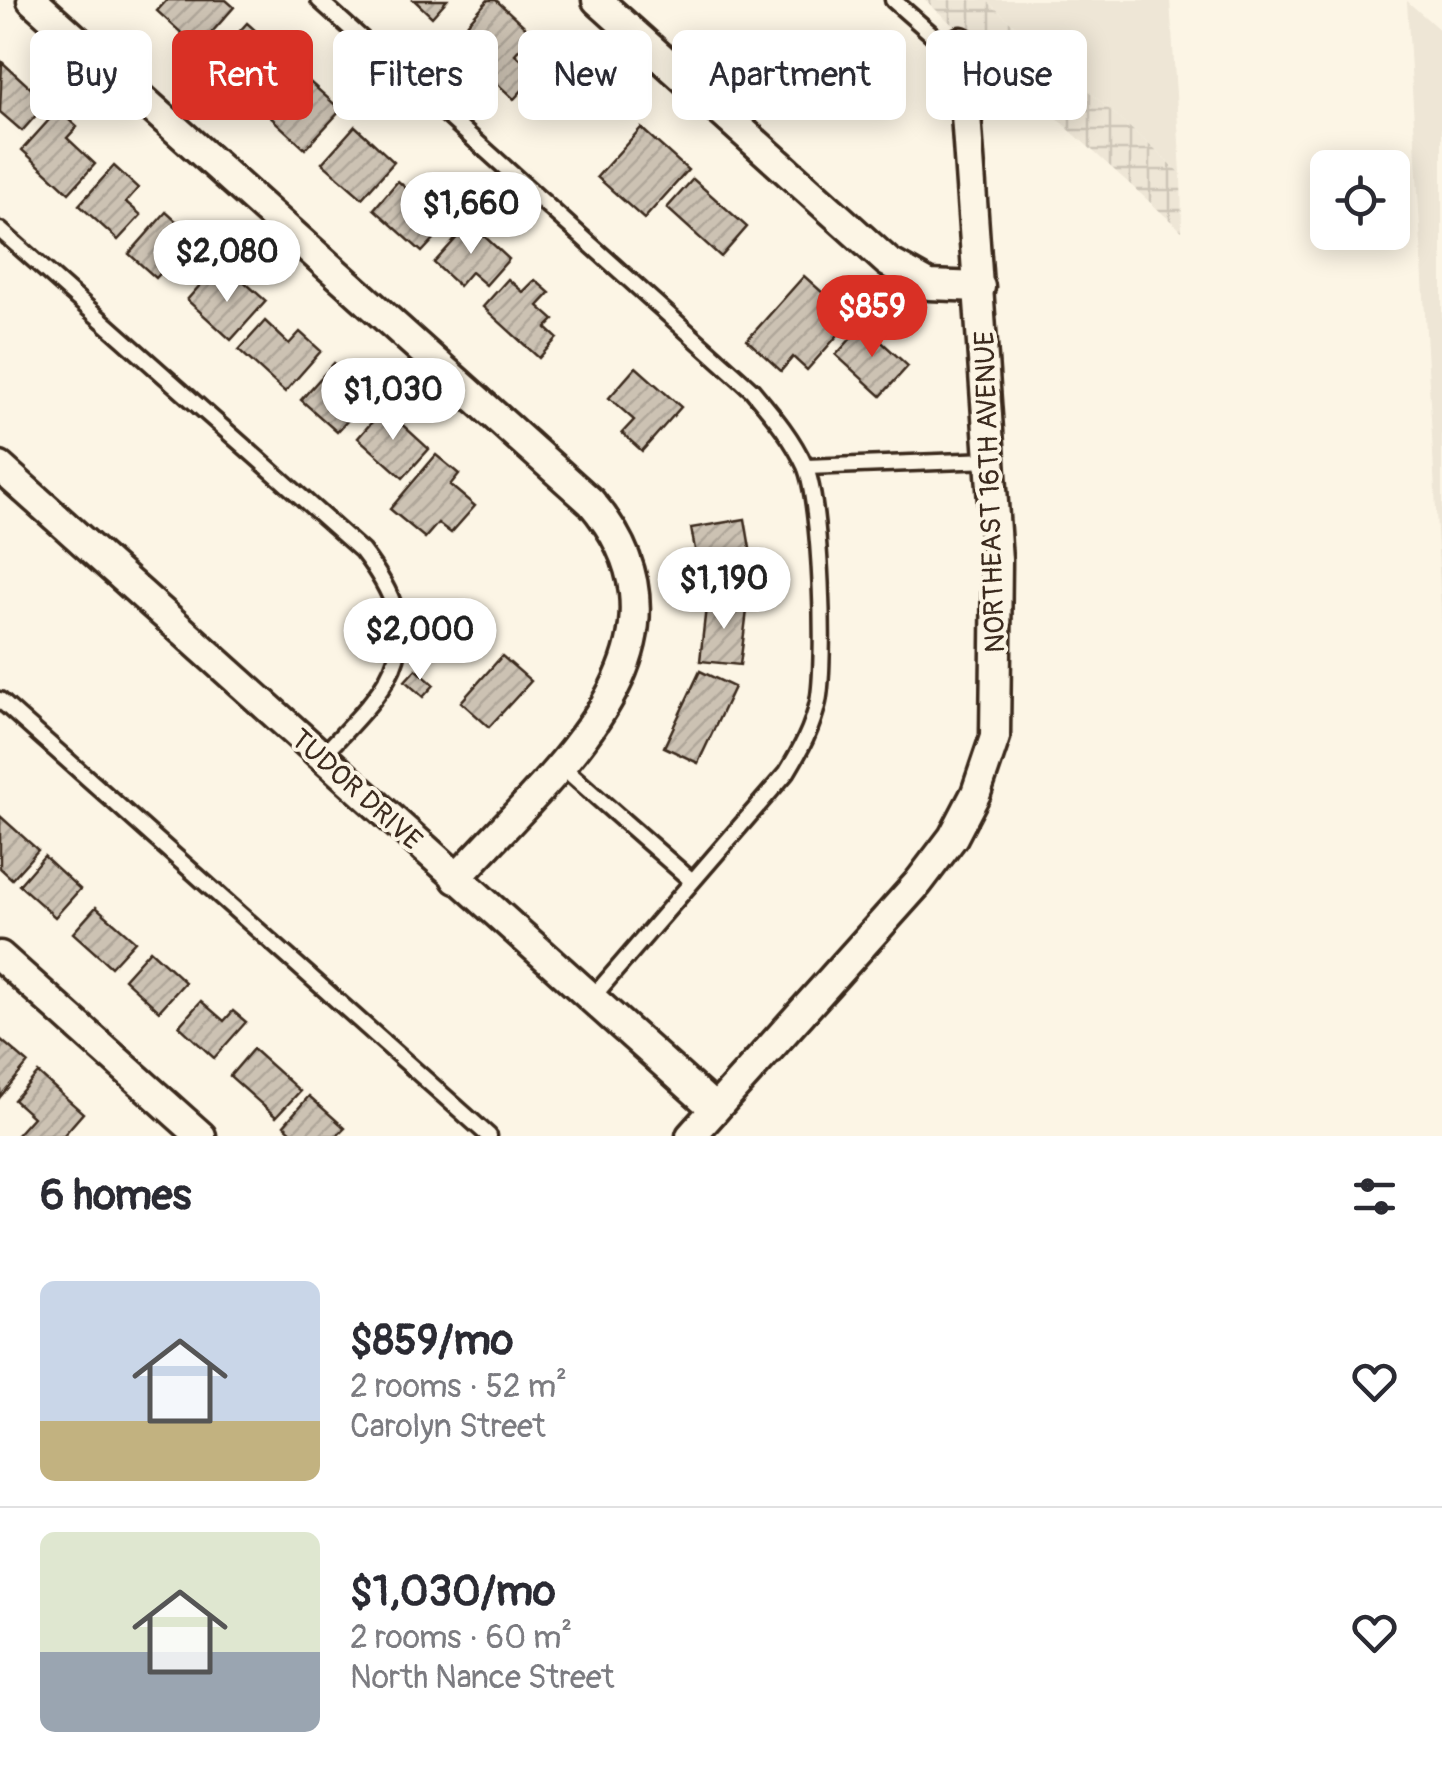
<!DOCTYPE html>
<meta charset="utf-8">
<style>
body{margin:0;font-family:Pangolin,sans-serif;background:#f2f2f3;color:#2b2b33;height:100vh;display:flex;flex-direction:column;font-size:38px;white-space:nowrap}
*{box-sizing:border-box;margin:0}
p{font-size:32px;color:#7c7c81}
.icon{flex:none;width:55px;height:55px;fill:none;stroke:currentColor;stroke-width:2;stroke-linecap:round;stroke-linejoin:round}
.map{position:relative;height:1136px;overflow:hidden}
.sheet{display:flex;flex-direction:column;background:#fff;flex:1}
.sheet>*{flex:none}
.guide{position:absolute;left:30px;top:30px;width:1382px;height:90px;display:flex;gap:20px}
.buttons{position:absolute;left:1310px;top:150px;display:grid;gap:20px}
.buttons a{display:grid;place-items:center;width:100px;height:100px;border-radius:15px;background:#fff;box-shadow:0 5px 25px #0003;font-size:50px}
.price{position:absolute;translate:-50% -85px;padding:0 22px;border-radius:35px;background:#fff;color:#222;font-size:32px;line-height:65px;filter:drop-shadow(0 2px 5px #0008)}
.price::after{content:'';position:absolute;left:50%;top:60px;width:30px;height:22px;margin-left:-15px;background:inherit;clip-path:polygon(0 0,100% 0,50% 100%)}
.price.on{background:#d93025;color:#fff}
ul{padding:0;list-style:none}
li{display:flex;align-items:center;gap:30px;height:250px;padding:0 40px}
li+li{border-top:2px solid #e1e1e2}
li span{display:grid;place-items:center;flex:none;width:280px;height:200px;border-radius:15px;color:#555}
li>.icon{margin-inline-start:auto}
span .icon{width:120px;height:120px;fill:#fffc;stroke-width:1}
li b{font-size:42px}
h2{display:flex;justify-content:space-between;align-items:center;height:120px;padding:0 40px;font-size:42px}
.tag{padding:0 35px;border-radius:15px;background:#fff;box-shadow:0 5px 25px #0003;font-size:35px;line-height:90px}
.tag.on{background:#d93025;color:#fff}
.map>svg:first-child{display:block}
.built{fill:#eee6d6}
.industrial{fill:url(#industrial-grid)}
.building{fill:url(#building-hatch);stroke:#3b2a1e;stroke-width:2.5}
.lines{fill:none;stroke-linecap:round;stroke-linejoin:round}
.lane-casing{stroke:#3b2a1e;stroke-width:21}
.street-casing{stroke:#3b2a1e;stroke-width:35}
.lane{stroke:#fcf5e5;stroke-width:14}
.street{stroke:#fcf5e5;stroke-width:28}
.labels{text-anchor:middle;stroke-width:8;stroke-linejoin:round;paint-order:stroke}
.street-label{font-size:28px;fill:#3b2a1e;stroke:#fcf5e5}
</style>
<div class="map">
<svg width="1442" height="1136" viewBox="0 0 1442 1136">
<defs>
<pattern id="industrial-grid" width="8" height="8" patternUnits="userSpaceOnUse" patternTransform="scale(2.5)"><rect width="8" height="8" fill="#eee6d6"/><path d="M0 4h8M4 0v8" fill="none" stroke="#cdc5b7"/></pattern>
<pattern id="building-hatch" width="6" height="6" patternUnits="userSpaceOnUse" patternTransform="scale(2.5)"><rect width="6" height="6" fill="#ccc2b3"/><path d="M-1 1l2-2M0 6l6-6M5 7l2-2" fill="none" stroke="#b0a79a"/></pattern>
</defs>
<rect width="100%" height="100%" fill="#fcf5e5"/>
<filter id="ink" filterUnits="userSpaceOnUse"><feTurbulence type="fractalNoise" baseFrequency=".01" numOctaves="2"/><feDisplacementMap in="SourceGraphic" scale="20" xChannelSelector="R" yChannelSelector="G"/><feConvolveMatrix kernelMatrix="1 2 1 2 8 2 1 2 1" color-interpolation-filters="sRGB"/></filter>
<g filter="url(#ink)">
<g class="built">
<path d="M986 0H1170L1181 173Z"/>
<path d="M1407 1 1442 32V626L1433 454Z"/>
</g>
<path class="industrial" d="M925 0H986L1181 173 1182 231Z"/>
<g class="building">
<path d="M167 0H226L234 7 198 48 157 11Z"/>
<path d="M414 0H447L432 17Z"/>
<path d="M488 0H496L533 34 515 54 537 74 514 99 451 42Z"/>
<path d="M247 23 295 66 259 106 211 63Z"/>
<path d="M2 62 47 103 22 131 0 112Z"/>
<path d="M302 75 341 110 305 149 267 114Z"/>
<path d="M58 110 77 127 67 138 95 164 69 193 22 150Z"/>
<path d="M355 126 394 162 362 198 322 163Z"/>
<path d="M641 128 688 170 644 219 597 177Z"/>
<path d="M114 166 138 188 126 202 141 215 118 240 79 205Z"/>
<path d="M693 179 747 227 721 257 667 208Z"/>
<path d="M398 181 447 225 422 252 374 209Z"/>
<path d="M166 212 209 251 185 278 169 264 156 278 129 254Z"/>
<path d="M470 223 509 259 486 285 471 272 459 286 434 263Z"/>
<path d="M209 275 228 292 240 278 266 301 231 340 187 300Z"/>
<path d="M804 276 852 319 807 370 793 357 781 371 747 340Z"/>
<path d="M508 279 523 292 535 280 550 293 538 306 554 320 546 328 557 338 539 358 483 307Z"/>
<path d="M265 321 289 344 300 332 321 351 285 392 239 350Z"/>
<path d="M863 325 908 366 881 396 836 355Z"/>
<path d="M334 363 352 380 343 391 360 407 337 432 301 400Z"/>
<path d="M636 367 681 407 642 451 622 433 634 420 609 398Z"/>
<path d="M384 408 429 449 403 478 358 438Z"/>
<path d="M436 455 459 474 450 485 475 506 451 533 438 523 425 538 390 509Z"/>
<path d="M745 519 755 578 702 587 691 528Z"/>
<path d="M707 598 748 603 740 665 700 661Z"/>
<path d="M502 656 531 681 489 727 461 702Z"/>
<path d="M416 669 434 685 423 697 405 681Z"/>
<path d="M700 671 734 687 698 763 664 747Z"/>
<path d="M0 816 38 850 12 879 0 868Z"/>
<path d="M44 856 80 889 55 917 19 885Z"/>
<path d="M96 907 135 941 111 967 73 933Z"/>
<path d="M150 950 185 982 159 1011 124 979Z"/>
<path d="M201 1001 224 1021 233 1011 246 1022 214 1058 179 1026Z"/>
<path d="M0 1039 28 1063 0 1097Z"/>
<path d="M253 1049 300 1091 276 1117 230 1076Z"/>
<path d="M38 1073 83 1113 63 1136H16L33 1117 14 1100Z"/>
<path d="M309 1096 345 1128 337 1136H296L284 1125Z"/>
</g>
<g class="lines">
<defs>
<g id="lane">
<path d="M319 0 752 390C772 414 792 437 805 466 821 502 826 662 818 702 812 729 801 749 787 772L591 999"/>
<path d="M893 0 960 59"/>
<path d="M0 230 362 551C435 646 390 684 321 757"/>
<path d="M806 467 991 460"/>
<path d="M0 700 489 1136"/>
<path d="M559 764 692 881"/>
</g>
<g id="street">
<path d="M32 0 591 502C714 646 549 775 456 879"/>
<path d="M597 0 888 262 929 285 980 287"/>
<path d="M0 467 715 1109"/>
<path d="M0 956 201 1136"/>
<path d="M691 1136 918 883 953 837 976 793 995 737 997 560 961 42"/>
</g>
</defs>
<use href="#lane" class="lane-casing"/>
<use href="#street" class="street-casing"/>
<use href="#lane" class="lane"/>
<use href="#street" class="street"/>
</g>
</g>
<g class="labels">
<g class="street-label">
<text transform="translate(989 492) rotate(-92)" y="10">NORTHEAST 16TH AVENUE</text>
<text transform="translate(357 789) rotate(42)" y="10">TUDOR DRIVE</text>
</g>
</g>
</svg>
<div class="buttons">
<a><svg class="icon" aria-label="locate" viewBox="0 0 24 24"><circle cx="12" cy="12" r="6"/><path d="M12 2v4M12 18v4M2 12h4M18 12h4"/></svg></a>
</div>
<b class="price" style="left:471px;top:257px">$1,660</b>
<b class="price" style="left:227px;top:305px">$2,080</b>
<b class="price on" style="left:872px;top:360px">$859</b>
<b class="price" style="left:393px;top:443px">$1,030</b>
<b class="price" style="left:724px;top:632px">$1,190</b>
<b class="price" style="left:420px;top:683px">$2,000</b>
<div class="guide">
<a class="tag">Buy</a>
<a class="tag on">Rent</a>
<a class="tag">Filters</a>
<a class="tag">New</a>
<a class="tag">Apartment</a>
<a class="tag">House</a>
</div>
</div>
<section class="sheet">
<h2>6 homes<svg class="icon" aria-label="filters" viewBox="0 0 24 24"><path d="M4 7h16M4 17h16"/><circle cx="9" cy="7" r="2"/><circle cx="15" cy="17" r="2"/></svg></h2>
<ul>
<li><span style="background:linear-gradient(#c9d6e8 70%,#c2b280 0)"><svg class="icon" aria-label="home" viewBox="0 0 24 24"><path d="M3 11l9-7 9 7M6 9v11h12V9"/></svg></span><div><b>$859/mo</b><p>2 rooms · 52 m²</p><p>Carolyn Street</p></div><svg class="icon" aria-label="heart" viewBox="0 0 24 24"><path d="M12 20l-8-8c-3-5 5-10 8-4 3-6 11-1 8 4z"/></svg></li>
<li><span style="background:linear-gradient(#dfe7d0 60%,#9aa5b1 0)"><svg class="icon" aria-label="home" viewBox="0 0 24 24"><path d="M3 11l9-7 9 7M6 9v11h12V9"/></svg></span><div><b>$1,030/mo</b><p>2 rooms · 60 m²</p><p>North Nance Street</p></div><svg class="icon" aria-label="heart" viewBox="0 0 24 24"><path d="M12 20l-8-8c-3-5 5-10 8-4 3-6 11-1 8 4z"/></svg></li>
</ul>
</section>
